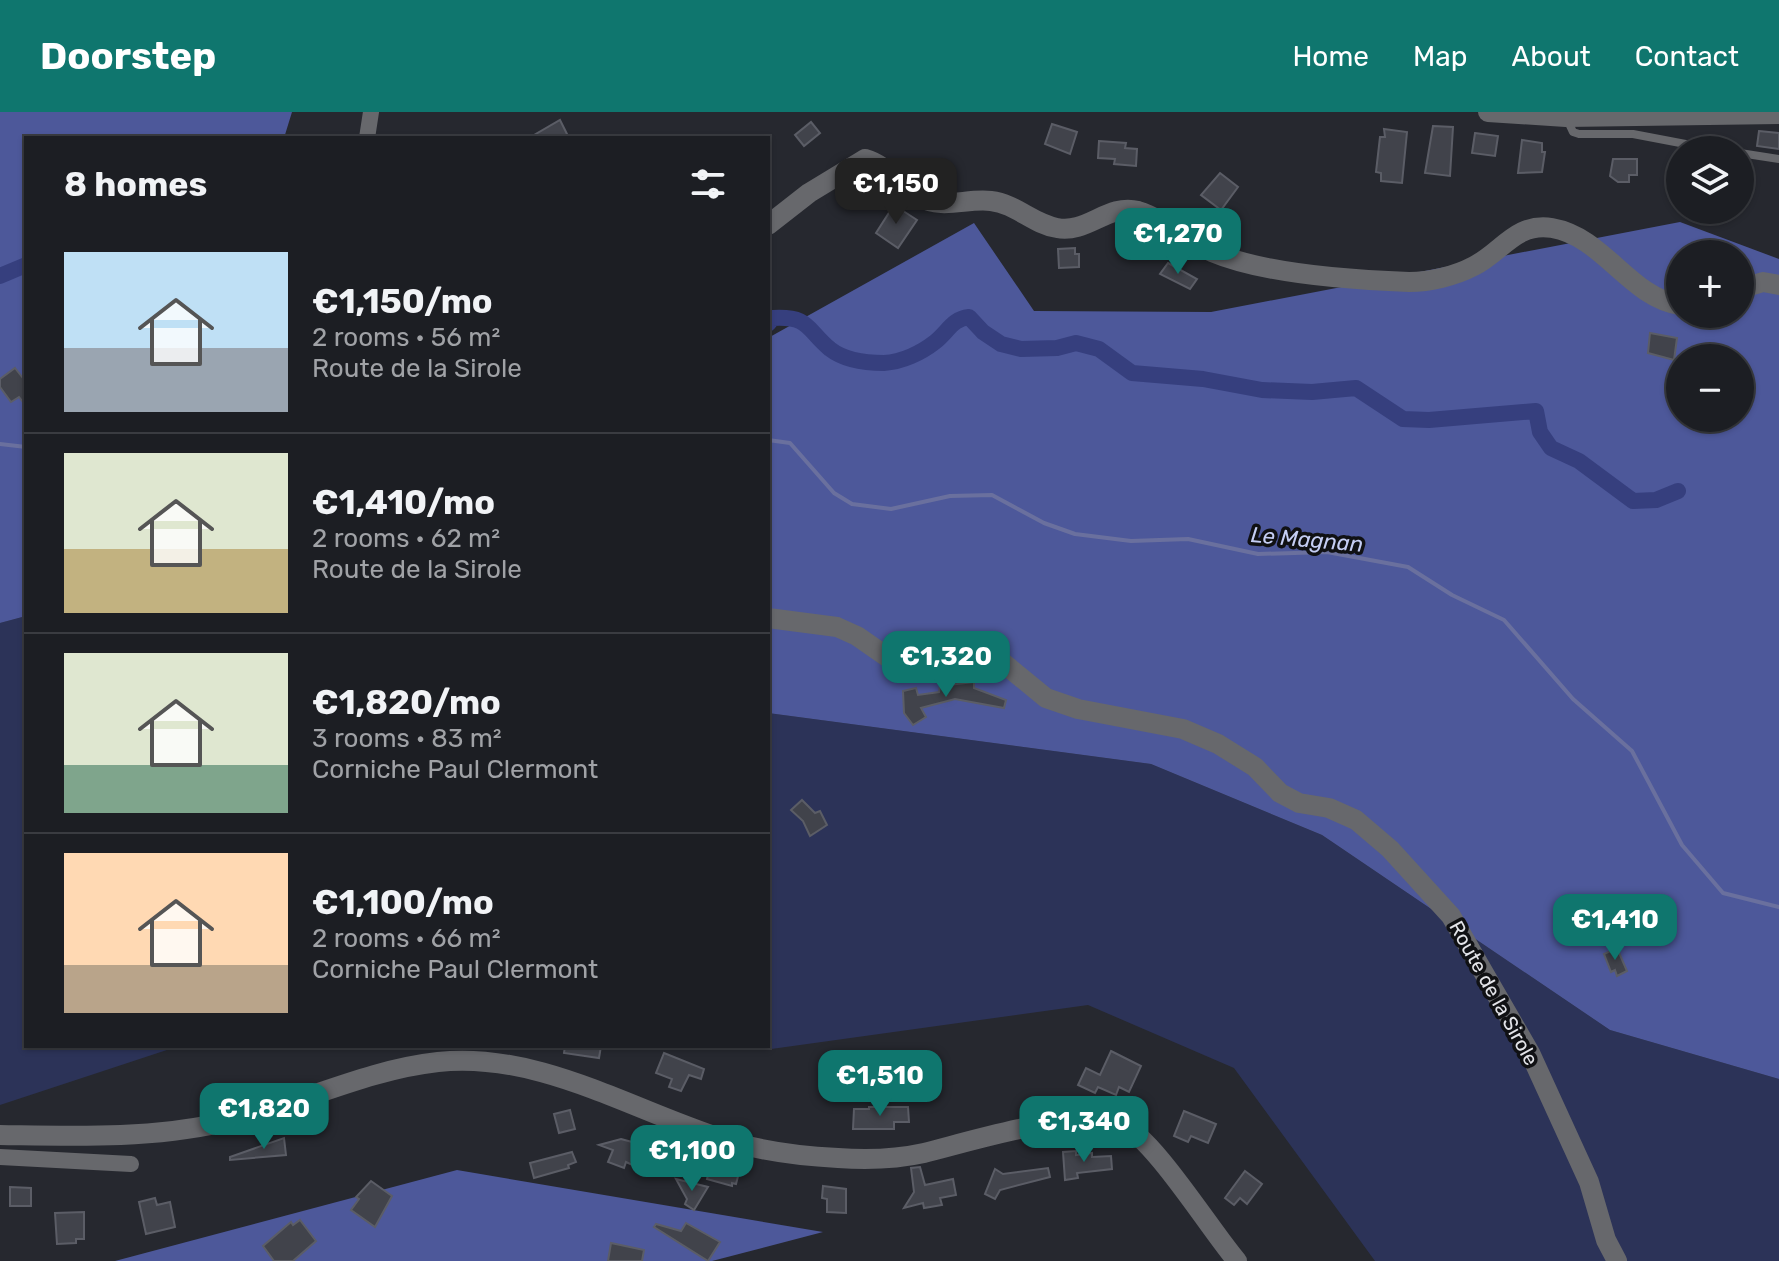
<!DOCTYPE html>
<meta charset="utf-8">
<style>
body{margin:0;font-family:Rubik,sans-serif;background:#292b30;color:#f1f3f6;height:100vh;display:flex;flex-direction:column;font-size:30px;white-space:nowrap}
*{box-sizing:border-box;margin:0}
p{font-size:26px;color:#a0a2a6}
.icon{flex:none;width:44px;height:44px;fill:none;stroke:currentColor;stroke-width:2;stroke-linecap:round;stroke-linejoin:round}
.map{position:relative;flex:1;overflow:hidden}
.panel{position:absolute;left:24px;top:24px;width:746px;height:912px;display:flex;flex-direction:column;background:#1c1e23;border-radius:0px;box-shadow:0 2px 6px #0004,0 0 0 2px #3a3c41}
.panel>*{flex:none}
.buttons{position:absolute;left:1666px;top:24px;display:grid;gap:16px}
.buttons a{display:grid;place-items:center;width:88px;height:88px;border-radius:50%;background:#1c1e23;box-shadow:0 2px 6px #0004,0 0 0 2px #3a3c41;font-size:40px}
.price{position:absolute;translate:-50% -68px;padding:0 18px;border-radius:16px;background:#0f766e;color:#fff;font-size:26px;line-height:52px;filter:drop-shadow(0 2px 4px #0008)}
.price::after{content:'';position:absolute;left:50%;top:48px;width:24px;height:18px;margin-left:-12px;background:inherit;clip-path:polygon(0 0,100% 0,50% 100%)}
.price.selected{background:#222;color:#fff}
ul{padding:0;list-style:none}
li{display:flex;align-items:center;gap:24px;height:200px;padding:0 40px}
li+li{border-top:2px solid #3a3c41}
li span{display:grid;place-items:center;flex:none;width:224px;height:160px;border-radius:0px;color:#555}
li>.icon{margin-inline-start:auto}
span .icon{width:96px;height:96px;fill:#fffc;stroke-width:1}
li b{font-size:34px}
h2{display:flex;justify-content:space-between;align-items:center;height:96px;padding:0 40px;font-size:34px}
header{display:flex;align-items:center;gap:48px;box-sizing:border-box;height:112px;padding:0 40px;background:#0f766e;color:#fff}
header strong{font-size:38px}
nav{display:flex;gap:44px;margin-inline-start:auto;font-size:28px}
.map>svg:first-child{display:block}
.green{fill:#2c3358}
.forest{fill:#4d589a;fill-rule:evenodd}
.lines{fill:none;stroke-linecap:round;stroke-linejoin:round}
.stream{stroke:#6a709e;stroke-width:4}
.canal{stroke:#363f7e;stroke-width:16}
.building{fill:#41434b;stroke:#5b5d66;stroke-width:2}
.service{stroke:#67686c;stroke-width:8}
.minor{stroke:#67686c;stroke-width:16}
.tertiary{stroke:#67686c;stroke-width:20}
.labels{text-anchor:middle;stroke-width:7;stroke-linejoin:round;paint-order:stroke}
.street-label{font-size:20px;fill:#e3e4e9;stroke:#101114}
.water-label{font-size:22px;font-style:italic;fill:#c5cef4;stroke:#101114}
</style>
<header>
<strong>Doorstep</strong>
<nav><a>Home</a><a>Map</a><a>About</a><a>Contact</a></nav>
</header>
<div class="map">
<svg width="1779" height="1149" viewBox="0 0 1779 1149">
<rect width="100%" height="100%" fill="#26282f"/>
<g class="green">
<path d="M26 504V934H179L0 993V511Z"/>
<path d="M768 601 1151 652 1322 723 1610 918 1779 967V1149H1375L1234 956 1088 893 764 938 750 934H768Z"/>
</g>
<g class="forest">
<path d="M0 0H292L284 26H26V504L0 511Z"/>
<path d="M1680 110 1779 147V967L1610 918 1322 723 1151 652 768 601V226L974 111 1034 199 1211 200ZM1680 142H1740V202H1680ZM1680 246H1740V306H1680Z"/>
<path d="M457 1058 823 1120 712 1149H115Z"/>
</g>
<g class="lines">
<g class="stream">
<path d="M768 328 790 331 834 381 852 392 891 397 950 384 992 383 1044 411 1075 422 1131 429 1188 427 1258 442 1327 440 1408 455 1452 483 1504 508 1573 587 1632 639 1682 733 1723 781 1779 795"/>
<path d="M0 332 26 335"/>
</g>
<g class="canal">
<path d="M0 164 26 153"/>
<path d="M768 212 773 206C810 204 806 217 830 237 844 248 866 251 884 251 902 250 921 241 935 230 948 220 952 207 969 205L983 220 1001 232 1021 237 1057 236 1076 231 1099 237 1132 261 1203 267 1262 278 1312 280 1356 276 1403 307 1429 308 1536 299 1540 320 1551 336 1579 349 1633 389 1656 388 1678 379"/>
</g>
</g>
<g class="building">
<path d="M560 8 569 26H529Z"/>
<path d="M811 10 820 21 804 34 795 23Z"/>
<path d="M1052 12 1077 20 1070 42 1045 32Z"/>
<path d="M1433 14 1453 15 1450 64 1425 61Z"/>
<path d="M1384 17 1407 20 1402 71 1381 69V61L1376 60 1380 25H1385Z"/>
<path d="M1759 19 1779 21V37L1757 34Z"/>
<path d="M1475 21 1498 24 1495 44 1472 41Z"/>
<path d="M1522 28 1542 31V40H1545L1542 60 1518 61Z"/>
<path d="M1099 29 1126 31 1125 36 1137 37 1136 54 1114 52 1115 47 1098 46Z"/>
<path d="M1613 47H1637V63H1629V70H1618L1610 64Z"/>
<path d="M1220 61 1238 75 1221 98 1201 83Z"/>
<path d="M894 93 917 108 898 136 876 121Z"/>
<path d="M1075 136V142H1079V155L1059 156 1058 137Z"/>
<path d="M1168 151 1197 167 1190 177 1160 162Z"/>
<path d="M1650 221 1677 226 1674 248 1648 241Z"/>
<path d="M15 256 26 270V294L19 285 11 290 0 275V267Z"/>
<path d="M974 570V576L1006 588 1004 596 955 587 921 596 926 605 913 613 904 601 903 579 916 576 918 583 939 580 940 574Z"/>
<path d="M802 688 815 701 820 699 827 713 810 724 803 709 791 698Z"/>
<path d="M1617 836 1627 859 1617 864 1615 858 1611 860 1604 842Z"/>
<path d="M565 934H601L599 946 564 941Z"/>
<path d="M1111 939 1141 954 1129 980 1119 975 1116 983 1098 975 1095 981 1078 973 1086 956 1100 963Z"/>
<path d="M664 941 704 957 701 967 689 963 681 979 669 975 672 967 656 961Z"/>
<path d="M869 995H908L909 1010H894V1017H853L854 997H869Z"/>
<path d="M570 998 575 1017 559 1021 554 1002Z"/>
<path d="M1184 999 1216 1012 1208 1031 1191 1024 1188 1030 1174 1024Z"/>
<path d="M284 1026 286 1043 230 1048V1045Z"/>
<path d="M621 1027 654 1036 650 1047 643 1045 639 1056 626 1050 624 1056 608 1050 613 1038 599 1033Z"/>
<path d="M1076 1039V1043L1092 1041V1045L1111 1044 1112 1057 1077 1061 1078 1066 1065 1068 1063 1040Z"/>
<path d="M572 1040 576 1050 568 1053 569 1056 534 1066 530 1051Z"/>
<path d="M711 1050 741 1053 736 1072 732 1071V1074L707 1067Z"/>
<path d="M920 1055 925 1073 953 1067 956 1083 940 1086 942 1093 924 1096 923 1091 904 1096 914 1080 911 1056Z"/>
<path d="M1048 1056 1050 1065 1000 1078 995 1087 985 1082 995 1057 1003 1062Z"/>
<path d="M1245 1059 1262 1072 1247 1092 1240 1086 1234 1093 1225 1086Z"/>
<path d="M676 1067 708 1075 694 1098 685 1092 687 1087Z"/>
<path d="M371 1069 392 1084 375 1115 351 1098 359 1087 356 1085Z"/>
<path d="M823 1074 846 1077V1101L827 1100V1087L822 1086Z"/>
<path d="M10 1075 31 1076V1094H10Z"/>
<path d="M155 1086 157 1093 170 1090 175 1115 146 1122 139 1090Z"/>
<path d="M84 1100V1127H76V1131L57 1132 55 1101Z"/>
<path d="M300 1108 316 1129 293 1149H274L263 1134 291 1110 293 1113Z"/>
<path d="M686 1111 720 1130 708 1149 654 1115 656 1112 681 1119Z"/>
<path d="M611 1131 644 1138 642 1149H608Z"/>
</g>
<g class="lines">
<g class="service">
<path d="M1566 5 1573 20 1579 22H1633L1717 38"/>
<path d="M1740 41 1779 47"/>
</g>
<g class="minor">
<path d="M367 26 371 0"/>
<path d="M0 1045 131 1052"/>
</g>
<g class="tertiary">
<path d="M1488 0 1566 5 1779 2"/>
<path d="M768 113 809 81 865 47C887 53 900 74 919 85 943 98 966 86 991 89 1016 92 1033 112 1057 116 1087 122 1108 91 1138 99 1165 107 1186 130 1212 140 1264 162 1353 168 1409 170 1430 170 1455 164 1474 154 1502 140 1516 110 1552 116 1604 125 1629 185 1680 193"/>
<path d="M1740 177 1763 170 1779 173"/>
<path d="M768 506 837 515 857 524 893 549 909 551 956 533 975 534 996 545 1046 586 1078 597 1183 617 1218 632 1255 655 1280 681 1299 691 1329 696 1356 708 1390 737 1451 804 1530 941 1589 1070 1606 1128 1617 1149"/>
<path d="M0 1023C73 1024 148 1027 220 1011 293 995 364 958 438 950 536 939 630 997 720 1026 758 1039 798 1044 838 1046 866 1048 897 1047 924 1041 969 1030 1080 995 1121 1012 1153 1025 1211 1119 1237 1149"/>
</g>
</g>
<g class="labels">
<g class="street-label">
<text transform="translate(1494 881) rotate(61)" y="7">Route de la Sirole</text>
</g>
<g class="water-label">
<text transform="translate(1307 427) rotate(5)" y="8">Le Magnan</text>
</g>
</g>
</svg>
<div class="buttons">
<a><svg class="icon" aria-label="layers" viewBox="0 0 24 24"><path d="M12 4l9 5-9 5-9-5zM3 14l9 5 9-5"/></svg></a>
<a>+</a>
<a>−</a>
</div>
<b class="price selected" style="left:896px;top:114px">€1,150</b>
<b class="price" style="left:1178px;top:164px">€1,270</b>
<b class="price" style="left:946px;top:587px">€1,320</b>
<b class="price" style="left:1615px;top:850px">€1,410</b>
<b class="price" style="left:880px;top:1006px">€1,510</b>
<b class="price" style="left:264px;top:1039px">€1,820</b>
<b class="price" style="left:1084px;top:1052px">€1,340</b>
<b class="price" style="left:692px;top:1081px">€1,100</b>
<section class="panel">
<h2>8 homes<svg class="icon" aria-label="filters" viewBox="0 0 24 24"><path d="M4 7h16M4 17h16"/><circle cx="9" cy="7" r="2"/><circle cx="15" cy="17" r="2"/></svg></h2>
<ul>
<li><span style="background:linear-gradient(#bfe0f5 60%,#9aa5b1 0)"><svg class="icon" aria-label="home" viewBox="0 0 24 24"><path d="M3 11l9-7 9 7M6 9v11h12V9"/></svg></span><div><b>€1,150/mo</b><p>2 rooms · 56 m²</p><p>Route de la Sirole</p></div></li>
<li><span style="background:linear-gradient(#dfe7d0 60%,#c2b280 0)"><svg class="icon" aria-label="home" viewBox="0 0 24 24"><path d="M3 11l9-7 9 7M6 9v11h12V9"/></svg></span><div><b>€1,410/mo</b><p>2 rooms · 62 m²</p><p>Route de la Sirole</p></div></li>
<li><span style="background:linear-gradient(#dfe7d0 70%,#7fa58c 0)"><svg class="icon" aria-label="home" viewBox="0 0 24 24"><path d="M3 11l9-7 9 7M6 9v11h12V9"/></svg></span><div><b>€1,820/mo</b><p>3 rooms · 83 m²</p><p>Corniche Paul Clermont</p></div></li>
<li><span style="background:linear-gradient(#ffd9b3 70%,#b9a48a 0)"><svg class="icon" aria-label="home" viewBox="0 0 24 24"><path d="M3 11l9-7 9 7M6 9v11h12V9"/></svg></span><div><b>€1,100/mo</b><p>2 rooms · 66 m²</p><p>Corniche Paul Clermont</p></div></li>
</ul>
</section>
</div>
